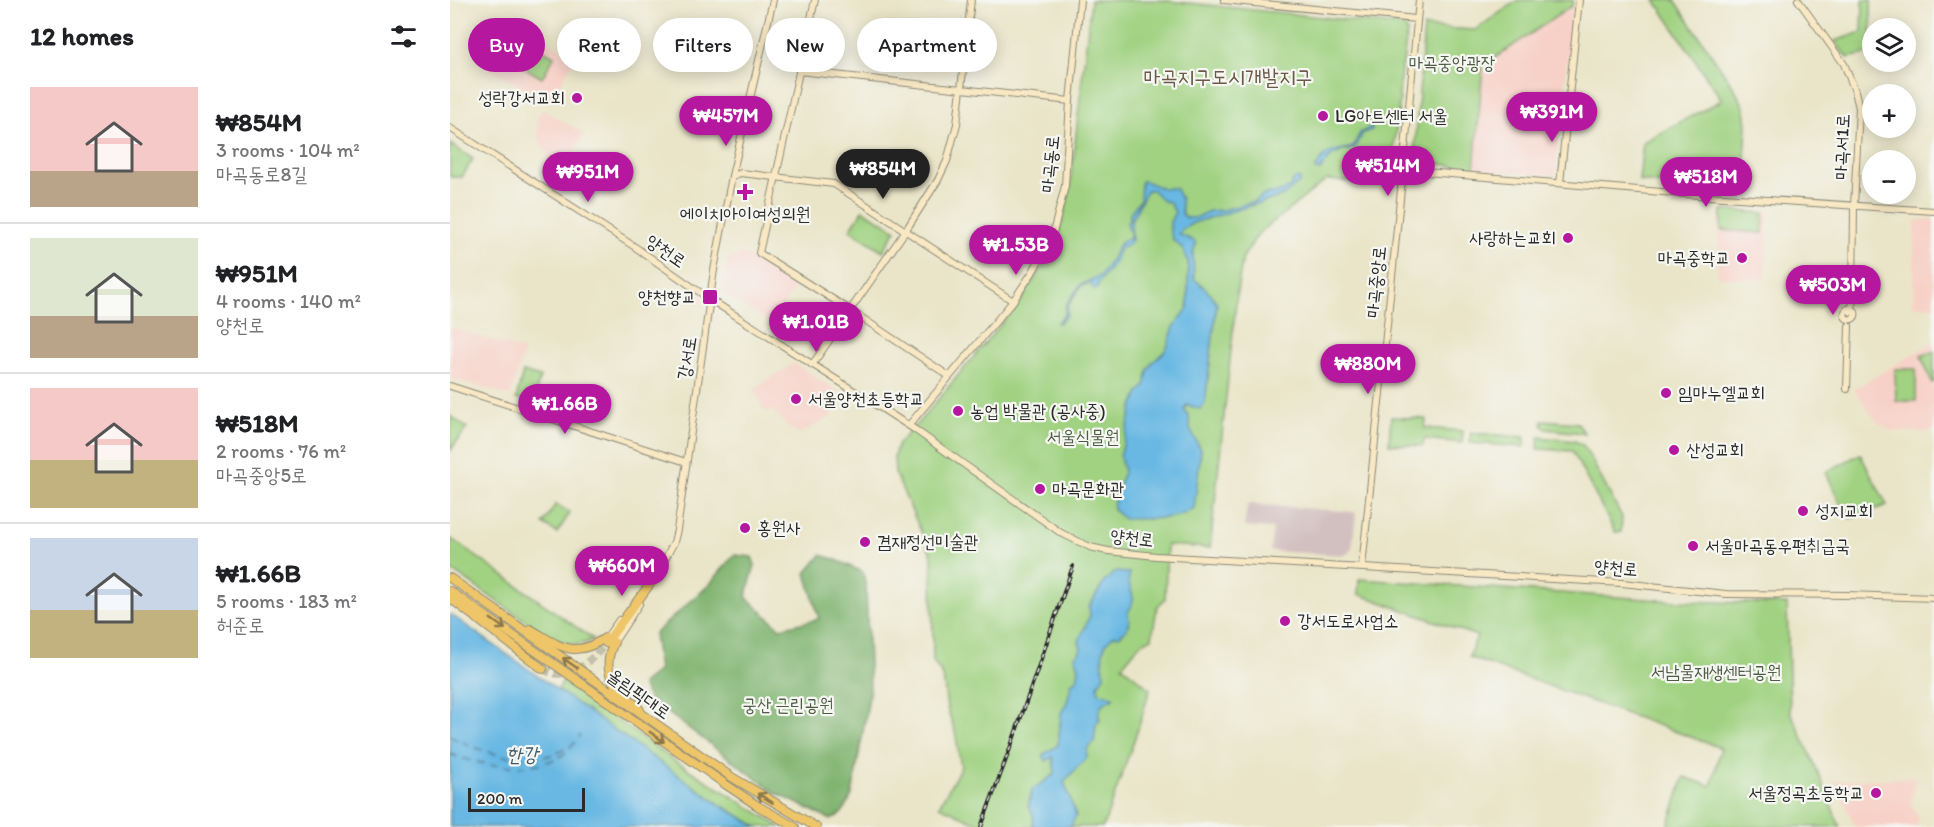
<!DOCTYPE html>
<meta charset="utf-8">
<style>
body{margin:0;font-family:Itim,"Poor Story",sans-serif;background:#f6f6f6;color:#202124;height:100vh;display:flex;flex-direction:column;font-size:22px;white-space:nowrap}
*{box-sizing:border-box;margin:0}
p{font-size:20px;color:#757577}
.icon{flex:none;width:33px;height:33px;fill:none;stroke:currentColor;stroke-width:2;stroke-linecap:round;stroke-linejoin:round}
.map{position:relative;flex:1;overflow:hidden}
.side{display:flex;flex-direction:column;background:#fff;width:450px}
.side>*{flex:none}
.guide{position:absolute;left:18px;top:18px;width:570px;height:54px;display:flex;gap:12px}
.fabs{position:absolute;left:1412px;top:18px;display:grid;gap:12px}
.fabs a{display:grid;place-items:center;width:54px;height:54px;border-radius:50%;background:#fff;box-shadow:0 3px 15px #0003;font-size:30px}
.scale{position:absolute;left:18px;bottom:15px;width:117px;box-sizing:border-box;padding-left:6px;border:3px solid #2b2b2b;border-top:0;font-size:16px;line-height:21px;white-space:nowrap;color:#2b2b2b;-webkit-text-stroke:4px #f6f6f2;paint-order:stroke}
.price{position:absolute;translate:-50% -51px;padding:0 14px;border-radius:21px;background:#b5179e;color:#fff;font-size:20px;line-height:39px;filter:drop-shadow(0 2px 3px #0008)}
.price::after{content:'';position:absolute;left:50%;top:36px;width:18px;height:14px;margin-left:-9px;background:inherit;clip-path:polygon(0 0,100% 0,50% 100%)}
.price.active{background:#222;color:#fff}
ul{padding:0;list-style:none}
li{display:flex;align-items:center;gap:18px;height:150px;padding:0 30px}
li+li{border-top:2px solid #e0e0e0}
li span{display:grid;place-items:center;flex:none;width:168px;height:120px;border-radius:0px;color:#555}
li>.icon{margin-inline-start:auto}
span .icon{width:72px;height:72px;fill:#fffc;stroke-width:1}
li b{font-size:26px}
h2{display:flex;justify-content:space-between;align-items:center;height:72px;padding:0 30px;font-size:26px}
.pill{padding:0 21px;border-radius:27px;background:#fff;box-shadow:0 3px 15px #0003;font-size:21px;line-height:54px}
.pill.active{background:#b5179e;color:#fff}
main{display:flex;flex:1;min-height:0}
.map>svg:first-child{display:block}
.built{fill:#f7d1c7}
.industrial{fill:#d2bfc0}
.green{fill:#a0d281;stroke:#667e56;stroke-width:1.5}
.forest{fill:#80b46f;stroke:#56704d;stroke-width:1.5}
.water{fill:#68b8e3;stroke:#4a7287;stroke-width:1.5}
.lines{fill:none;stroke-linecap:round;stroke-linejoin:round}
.ferry{stroke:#405c6b;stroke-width:1.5;stroke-dasharray:8 6;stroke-linecap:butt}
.highway-tunnel{stroke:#c4c0a9;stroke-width:8;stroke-dasharray:8 4;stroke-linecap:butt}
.secondary-casing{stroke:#8a887a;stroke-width:8}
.highway-casing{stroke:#8a887a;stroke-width:10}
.secondary{stroke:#f8e8c3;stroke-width:6}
.highway{stroke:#eec569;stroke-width:8}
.rail-casing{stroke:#2b2b2b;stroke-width:4}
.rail{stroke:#f6f6f2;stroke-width:1.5;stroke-dasharray:4.5;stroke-linecap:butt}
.oneway{stroke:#8c784a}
.poi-dot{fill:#b5179e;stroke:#f6f6f2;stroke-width:2}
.labels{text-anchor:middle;stroke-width:4.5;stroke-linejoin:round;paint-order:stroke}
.park-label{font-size:18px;fill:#4e5d45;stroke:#f6f6f2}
.poi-label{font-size:18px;fill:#2b2b2b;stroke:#f6f6f2;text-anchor:start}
.street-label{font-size:18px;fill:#2b2b2b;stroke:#f6f6f2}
.water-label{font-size:20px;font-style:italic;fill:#405c6b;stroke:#f6f6f2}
.quarter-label{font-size:21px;fill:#6b5a48;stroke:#f6f6f2}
</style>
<main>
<section class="side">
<h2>12 homes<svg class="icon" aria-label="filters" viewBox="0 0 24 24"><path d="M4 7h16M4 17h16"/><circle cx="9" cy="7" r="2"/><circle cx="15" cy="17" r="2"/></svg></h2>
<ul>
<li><span style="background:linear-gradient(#f6c9c9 70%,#b9a48a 0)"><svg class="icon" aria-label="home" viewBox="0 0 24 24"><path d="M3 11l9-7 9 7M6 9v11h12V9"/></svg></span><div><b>₩854M</b><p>3 rooms · 104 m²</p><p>마곡동로8길</p></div></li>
<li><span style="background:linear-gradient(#dfe7d0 65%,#b9a48a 0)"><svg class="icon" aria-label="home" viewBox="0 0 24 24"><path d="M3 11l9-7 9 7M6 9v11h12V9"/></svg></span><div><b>₩951M</b><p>4 rooms · 140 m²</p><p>양천로</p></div></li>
<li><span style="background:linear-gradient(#f6c9c9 60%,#c2b280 0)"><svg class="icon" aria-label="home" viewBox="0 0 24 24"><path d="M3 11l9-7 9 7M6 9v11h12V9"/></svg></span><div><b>₩518M</b><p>2 rooms · 76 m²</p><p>마곡중앙5로</p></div></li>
<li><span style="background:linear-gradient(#c9d6e8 60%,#c2b280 0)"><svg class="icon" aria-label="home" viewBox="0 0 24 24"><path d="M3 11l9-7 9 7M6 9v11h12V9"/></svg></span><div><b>₩1.66B</b><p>5 rooms · 183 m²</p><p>허준로</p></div></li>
</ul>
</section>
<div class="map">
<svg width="1484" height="827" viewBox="0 0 1484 827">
<rect width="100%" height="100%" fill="#f6f6f2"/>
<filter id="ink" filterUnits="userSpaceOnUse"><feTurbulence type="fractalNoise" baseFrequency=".0167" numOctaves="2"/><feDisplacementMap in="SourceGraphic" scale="12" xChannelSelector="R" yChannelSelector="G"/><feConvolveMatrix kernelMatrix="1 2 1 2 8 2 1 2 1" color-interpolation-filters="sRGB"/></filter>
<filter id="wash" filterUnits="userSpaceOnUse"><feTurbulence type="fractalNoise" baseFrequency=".008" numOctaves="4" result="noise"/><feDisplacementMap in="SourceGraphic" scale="24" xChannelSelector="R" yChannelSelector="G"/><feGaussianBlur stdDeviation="1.35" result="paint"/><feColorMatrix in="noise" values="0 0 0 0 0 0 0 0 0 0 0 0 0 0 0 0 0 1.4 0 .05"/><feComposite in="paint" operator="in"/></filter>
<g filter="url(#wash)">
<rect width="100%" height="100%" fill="#eae5c8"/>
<g class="built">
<path d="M1123 5 1105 175 1024 169 1033 66Z"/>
<path d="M61 21 125 57 100 104 36 66Z"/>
<path d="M93 110 135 134 108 175 89 139 87 117Z"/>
<path d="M1269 209 1319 212 1315 280 1267 277Z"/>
<path d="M1475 219 1484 220V306H1463L1465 222Z"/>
<path d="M293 254 346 286 321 323 272 293 278 259Z"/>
<path d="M0 327 74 351 60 396 0 378Z"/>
<path d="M1484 342V430L1475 432 1442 431 1430 424 1419 412 1404 389Z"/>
<path d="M344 363 389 392 380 406 383 416 350 434 343 429 341 430 323 410 314 411 304 389Z"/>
<path d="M1465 778 1461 804 1469 817 1465 827H1405L1385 781Z"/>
</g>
<path class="industrial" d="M799 504 904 512 906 514 902 549 896 555 820 551 823 529 794 527 797 506Z"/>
<g class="green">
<path d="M641 0H710L955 26 957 32 953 64 951 68 949 97 950 99 939 184 876 180 808 234 793 257 788 284 760 548 717 545 715 599 707 607 702 638 690 644 672 666 700 689 687 732 653 827H536L489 806 511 767 505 731 497 708 493 676 483 661 482 556 445 473 444 456 448 444 475 415 572 299 597 260 613 221 620 188Z"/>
<path d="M1068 0H1123V5L1033 66 1024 169 964 160 974 27 1025 30Z"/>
<path d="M1205 0H1225L1286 91 1295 109 1297 125 1293 192 1189 181 1193 142 1272 100Z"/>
<path d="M1413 0H1421L1422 53 1397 58 1385 41 1412 32Z"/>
<path d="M70 37 104 56 92 78 58 58Z"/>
<path d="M0 144 23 159 12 177H0Z"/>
<path d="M413 210 446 230 433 251 400 230Z"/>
<path d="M1272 210 1314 213 1313 233 1271 230Z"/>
<path d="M1484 351V382L1482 383 1471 356Z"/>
<path d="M1445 369H1466V401H1446Z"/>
<path d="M73 372 90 377 83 403 66 399Z"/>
<path d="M0 416 17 428 0 451Z"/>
<path d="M941 417 976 419 975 428 1013 431 1012 443 974 439 973 446 939 444Z"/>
<path d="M1093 420 1128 423 1134 433 1096 429 1092 425Z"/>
<path d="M1021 433 1075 437V447L1020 443Z"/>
<path d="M1089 437 1125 441 1134 446 1172 517 1171 532H1165L1122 451 1088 449Z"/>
<path d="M1410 454 1437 505 1401 518 1396 516 1376 472Z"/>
<path d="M106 504 120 513 107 533 93 524Z"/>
<path d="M0 538 143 639C130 647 119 645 105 641L0 569Z"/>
<path d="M909 579 1225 601 1337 604 1340 711 1362 758 1390 827H1218L1234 777 1261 786 1271 748 1019 657 1027 636 908 594Z"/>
<path d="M112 681 228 763 331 827H308L272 806 108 691Z"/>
</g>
<path class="forest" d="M284 555 302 557 305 565 296 597 330 628 369 619 356 573 371 555 384 559 413 572 416 588 420 691 402 795 392 813 381 820 326 793 198 698 192 684 209 670 204 634 260 584Z"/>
<g class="water">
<path d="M922 126V130L913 133 904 149C888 151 877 156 870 171L865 170C875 149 883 152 903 147L910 133Z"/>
<path d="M847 178 850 179V182L833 196 743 223 733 229 729 234 744 241 746 244 743 253 744 279 756 289 767 303 755 404 750 409 737 405 734 410 739 416 740 429 751 450 744 508C725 522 697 518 674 519L663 509 665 494 674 472 670 457 683 406 689 393 695 386 698 370 703 362 716 350 724 327 738 308V262L732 248 723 240 720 231V222L725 212 719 202 713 201 703 190H697L681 221 682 240 679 244 672 247 668 252 665 262 649 282 646 290 643 289 641 283 631 286 617 307V315L609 323H607L615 314 616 305 630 285 650 276 662 259 668 246 674 240 680 239V233L677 223 680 218V213L690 200 691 181C701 181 708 189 716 188 720 188 723 188 726 189L731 199 732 214 737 218H746L759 211 773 210 803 202 816 194 831 192 839 188 843 181Z"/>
<path d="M665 572 680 573C674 589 691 593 678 612 680 624 679 628 669 636L664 635C649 647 652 658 654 676L648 685 649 693 663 696V698L652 704 648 715 650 719 646 724 644 742C638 746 636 749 637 757L614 782 626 815 621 827H582C585 819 584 813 578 807L582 790 605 774 603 757 596 761 593 755 608 745 611 713 617 702 622 682 627 680 629 668 625 656 629 653 631 648 629 641 640 615 639 607 654 582Z"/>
<path d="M0 614 272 806 308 827H0Z"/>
</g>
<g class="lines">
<g class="ferry">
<path d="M0 736C35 754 86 771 121 745"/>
<path d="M0 754C30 766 81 773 111 756 119 751 124 743 130 735"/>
</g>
</g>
</g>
<g filter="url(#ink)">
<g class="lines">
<path class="highway-tunnel" d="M93 669C118 684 141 661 156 643"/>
<defs>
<g id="secondary">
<path d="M365 0 309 253 400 310 499 376"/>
<path d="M774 0 966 19"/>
<path d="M1348 0 1394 64 1405 91 1409 108 1404 206 1403 300 1401 312"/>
<path d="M349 71 620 101"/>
<path d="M0 128 185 247 261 300 464 429 611 533 640 547 658 551 706 556 1172 583 1276 594 1397 595 1484 598"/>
<path d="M953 170 1259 196 1484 211"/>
<path d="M282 176 291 173 384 184 563 301"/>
<path d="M1110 183 1129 0"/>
<circle cx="1400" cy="314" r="5.5"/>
<path d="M362 365 456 230 488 180 497 161 507 124 521 0"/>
<path d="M0 386 236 462"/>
<path d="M1397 389 1399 326"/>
<path d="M459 425 563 301 582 273 602 237 615 186 620 101 630 0"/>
<path d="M912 567 953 170 969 0"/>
<path d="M205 578 224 542 227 530 264 270 282 176 323 0"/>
<path d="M154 641 169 620"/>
<path d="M161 644 164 642 189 604"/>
</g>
<g id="highway">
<path d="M0 578 280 776 366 827"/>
<path d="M0 591 275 784 308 806 345 827"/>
<path d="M0 598 93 669"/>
<path d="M80 629C109 645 122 660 155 638"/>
<path d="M164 642C156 659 156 677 170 691 178 698 184 701 190 710"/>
<path d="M156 643 206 576"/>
</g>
</defs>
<use href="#secondary" class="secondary-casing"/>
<use href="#highway" class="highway-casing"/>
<use href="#secondary" class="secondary"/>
<use href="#highway" class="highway"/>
<defs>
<path id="rail" d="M531 827 562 743 623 566"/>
</defs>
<use href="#rail" class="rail-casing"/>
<use href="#rail" class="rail"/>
</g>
<defs><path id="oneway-shaft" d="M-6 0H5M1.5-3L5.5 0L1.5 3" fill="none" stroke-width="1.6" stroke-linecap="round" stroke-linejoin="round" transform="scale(1.5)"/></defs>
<g class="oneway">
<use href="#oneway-shaft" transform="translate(48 624) rotate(35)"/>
<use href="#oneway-shaft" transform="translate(120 663) rotate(-145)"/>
<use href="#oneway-shaft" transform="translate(207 737) rotate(35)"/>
<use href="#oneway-shaft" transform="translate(315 798) rotate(-149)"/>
</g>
</g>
<g class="poi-dot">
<circle cx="127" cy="98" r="6"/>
<circle cx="873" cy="116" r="6"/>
<path d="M292 183h6v6h6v6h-6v6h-6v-6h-6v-6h6z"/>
<circle cx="1118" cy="238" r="6"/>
<circle cx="1292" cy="258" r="6"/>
<rect x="252" y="289" width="16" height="16" rx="3"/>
<circle cx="1216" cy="393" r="6"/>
<circle cx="346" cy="399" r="6"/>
<circle cx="508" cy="411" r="6"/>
<circle cx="1224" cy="450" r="6"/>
<circle cx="590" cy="489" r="6"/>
<circle cx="1353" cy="511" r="6"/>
<circle cx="295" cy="528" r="6"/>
<circle cx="415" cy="542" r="6"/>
<circle cx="1243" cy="546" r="6"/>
<circle cx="835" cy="621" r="6"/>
<circle cx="1426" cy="793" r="6"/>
</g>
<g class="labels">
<g class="park-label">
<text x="1002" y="69">마곡중앙광장</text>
<text x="633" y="443">서울식물원</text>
<text x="1266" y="678">서남물재생센터공원</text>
<text x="338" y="711">궁산 근린공원</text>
</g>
<g class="poi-label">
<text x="115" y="104" text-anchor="end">성락강서교회</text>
<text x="885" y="122">LG아트센터 서울</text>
<text x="295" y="220" text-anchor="middle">에이치아이여성의원</text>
<text x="1106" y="244" text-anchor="end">사랑하는교회</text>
<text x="1280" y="264" text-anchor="end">마곡중학교</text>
<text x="246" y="303" text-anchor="end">양천향교</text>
<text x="1228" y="399">임마누엘교회</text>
<text x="358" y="405">서울양천초등학교</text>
<text x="520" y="417">농업 박물관 (공사중)</text>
<text x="1236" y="456">산성교회</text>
<text x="602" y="495">마곡문화관</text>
<text x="1365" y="517">성지교회</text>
<text x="307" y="534">홍원사</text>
<text x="427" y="548">겸재정선미술관</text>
<text x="1255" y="552">서울마곡동우편취급국</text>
<text x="847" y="627">강서도로사업소</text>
<text x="1414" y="799" text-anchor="end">서울정곡초등학교</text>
</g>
<g class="street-label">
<text transform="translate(1392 147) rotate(-88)" y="6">마곡서1로</text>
<text transform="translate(600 164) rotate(-84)" y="6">마곡동로</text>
<text transform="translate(216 251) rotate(35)" y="6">양천로</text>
<text transform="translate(926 282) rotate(-84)" y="6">마곡중앙로</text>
<text transform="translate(237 358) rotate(-81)" y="6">강서로</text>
<text transform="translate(682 538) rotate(7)" y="6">양천로</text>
<text transform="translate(1166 568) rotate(5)" y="6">양천로</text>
<text transform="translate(189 694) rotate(35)" y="6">올림픽대로</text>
</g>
<g class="water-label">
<text x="72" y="761">한강</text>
</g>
<g class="quarter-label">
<text x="778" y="84">마곡지구도시개발지구</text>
</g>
</g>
</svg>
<div class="fabs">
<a><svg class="icon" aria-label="layers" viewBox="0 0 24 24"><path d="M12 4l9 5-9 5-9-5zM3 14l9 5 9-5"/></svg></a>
<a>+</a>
<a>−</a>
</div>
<div class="scale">200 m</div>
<b class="price" style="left:1102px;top:143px">₩391M</b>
<b class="price" style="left:276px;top:147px">₩457M</b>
<b class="price" style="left:938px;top:197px">₩514M</b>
<b class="price active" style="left:433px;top:200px">₩854M</b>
<b class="price" style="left:138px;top:203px">₩951M</b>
<b class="price" style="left:1256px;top:208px">₩518M</b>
<b class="price" style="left:566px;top:276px">₩1.53B</b>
<b class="price" style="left:1383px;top:316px">₩503M</b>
<b class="price" style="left:366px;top:353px">₩1.01B</b>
<b class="price" style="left:918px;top:395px">₩880M</b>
<b class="price" style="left:115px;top:435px">₩1.66B</b>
<b class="price" style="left:172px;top:597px">₩660M</b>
<div class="guide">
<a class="pill active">Buy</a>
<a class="pill">Rent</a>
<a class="pill">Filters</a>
<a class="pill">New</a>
<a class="pill">Apartment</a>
</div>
</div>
</main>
